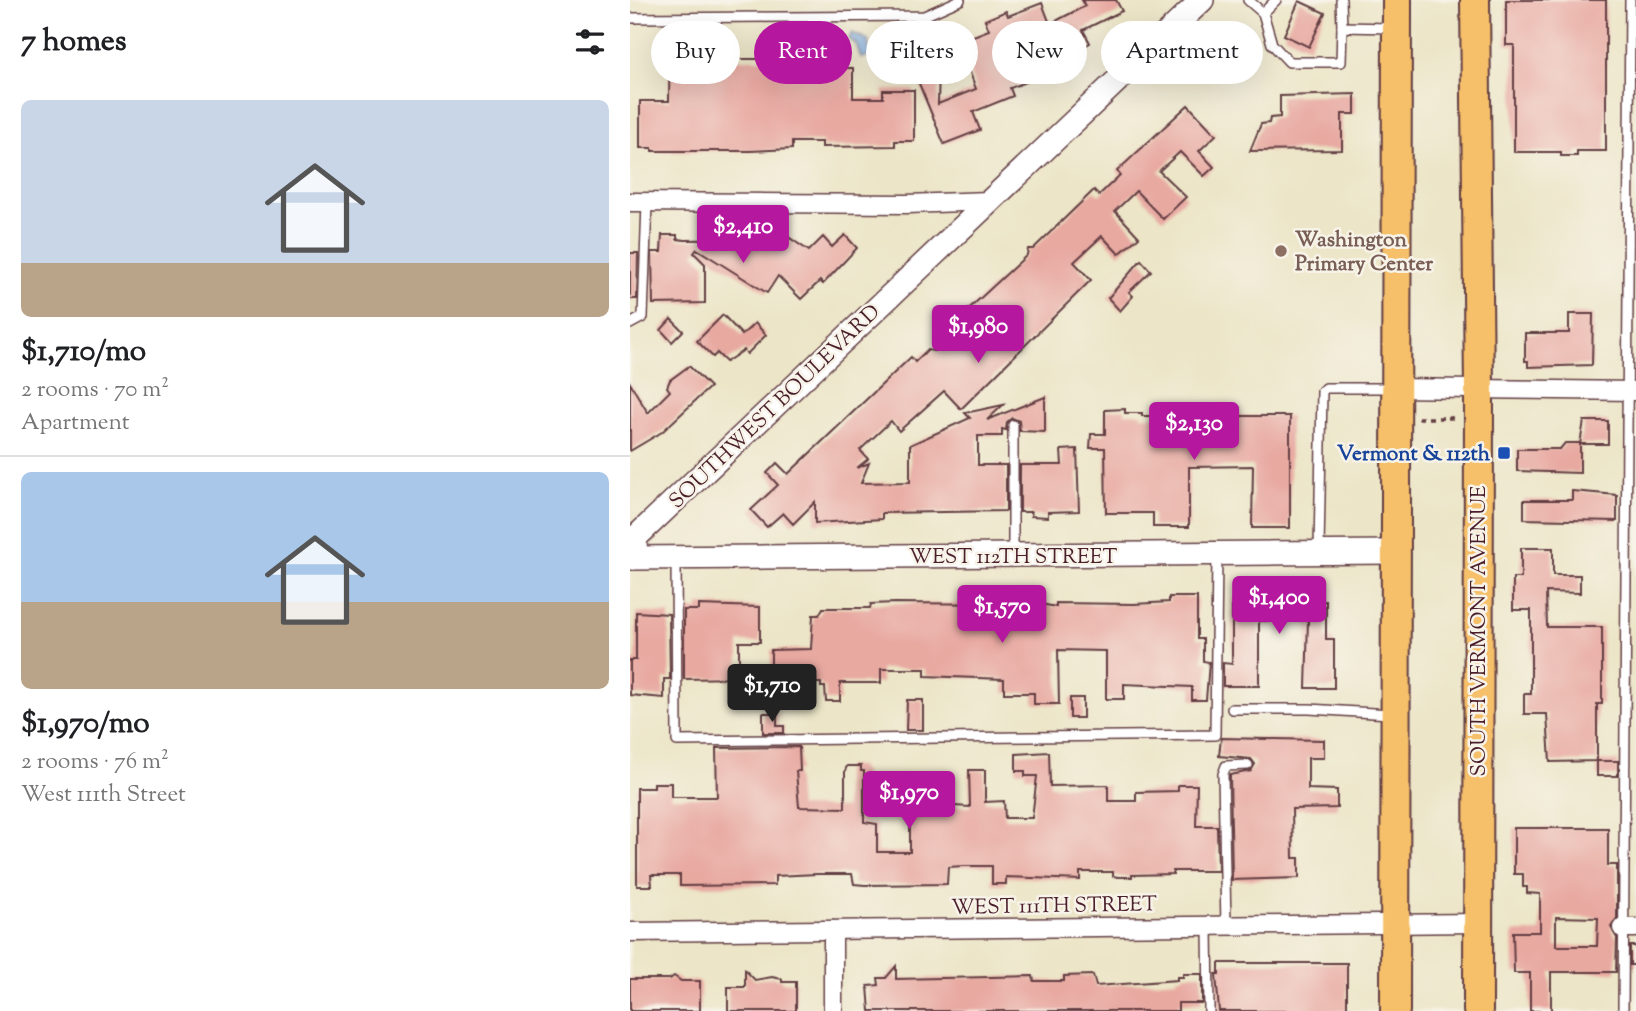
<!DOCTYPE html>
<meta charset="utf-8">
<style>
body{margin:0;font-family:"Sorts Mill Goudy",serif;background:#f6f6f6;color:#202124;height:100vh;display:flex;flex-direction:column;font-size:26px;white-space:nowrap}
*{box-sizing:border-box;margin:0}
p{font-size:23px;color:#757577}
.icon{flex:none;width:38px;height:38px;fill:none;stroke:currentColor;stroke-width:2;stroke-linecap:round;stroke-linejoin:round}
.map{position:relative;flex:1;overflow:hidden}
.sheet{display:flex;flex-direction:column;background:#fff;width:630px}
.sheet>*{flex:none}
.banner{position:absolute;left:21px;top:21px;width:665px;height:63px;display:flex;gap:14px}
.price{position:absolute;translate:-50% -60px;padding:0 16px;border-radius:7px;background:#b5179e;color:#fff;font-size:23px;line-height:46px;filter:drop-shadow(0 2px 4px #0008)}
.price::after{content:'';position:absolute;left:50%;top:42px;width:21px;height:16px;margin-left:-10px;background:inherit;clip-path:polygon(0 0,100% 0,50% 100%)}
.price.current{background:#222;color:#fff}
ul{padding:0;list-style:none}
li{display:grid;align-content:center;gap:14px;height:371px;padding:0 21px}
li+li{border-top:2px solid #e0e0e0}
li span{display:grid;place-items:center;height:217px;border-radius:10px;color:#555}
li>.icon{margin-inline-start:auto}
span .icon{width:126px;height:126px;fill:#fffc;stroke-width:1}
li b{font-size:30px}
h2{display:flex;justify-content:space-between;align-items:center;height:84px;padding:0 21px;font-size:30px}
.pill{padding:0 24px;border-radius:32px;background:#fff;box-shadow:0 7px 28px #0002;font-size:24px;line-height:63px}
.pill.current{background:#b5179e;color:#fff}
main{display:flex;flex:1;min-height:0}
.map>svg:first-child{display:block}
.water{fill:#72a7df;stroke:#5e6385;stroke-width:2}
.building{fill:#e8a9a1;fill-rule:evenodd}
.lines{fill:none;stroke-linecap:round;stroke-linejoin:round}
.service-casing{stroke:#623d42;stroke-width:12}
.minor-casing{stroke:#623d42;stroke-width:21}
.tertiary-casing{stroke:#623d42;stroke-width:26}
.primary-casing{stroke:#623d42;stroke-width:32}
.path{stroke:#623d42;stroke-width:3.5;stroke-dasharray:5 5;stroke-linecap:butt}
.service{stroke:#fff;stroke-width:9}
.minor{stroke:#fff;stroke-width:18}
.tertiary{stroke:#fff;stroke-width:23}
.primary{stroke:#f6c06b;stroke-width:28}
.education-dot{fill:#8d6e63;stroke:#f7f3e8;stroke-width:2.5}
.transit-dot{fill:#1a4fb4;stroke:#f7f3e8;stroke-width:2.5}
.labels{text-anchor:middle;stroke-width:5;stroke-linejoin:round;paint-order:stroke}
.education-label{font-size:21px;font-weight:bold;fill:#785e54;stroke:#f7f3e8;text-anchor:start}
.street-label{font-size:21px;fill:#4a1f2b;stroke:#f7f3e8}
.transit-label{font-size:21px;font-weight:bold;fill:#164399;stroke:#f7f3e8;text-anchor:end}
</style>
<main>
<section class="sheet">
<h2>7 homes<svg class="icon" aria-label="filters" viewBox="0 0 24 24"><path d="M4 7h16M4 17h16"/><circle cx="9" cy="7" r="2"/><circle cx="15" cy="17" r="2"/></svg></h2>
<ul>
<li><span style="background:linear-gradient(#c9d6e8 75%,#b9a48a 0)"><svg class="icon" aria-label="home" viewBox="0 0 24 24"><path d="M3 11l9-7 9 7M6 9v11h12V9"/></svg></span><div><b>$1,710/mo</b><p>2 rooms · 70 m²</p><p>Apartment</p></div></li>
<li><span style="background:linear-gradient(#a9c7e8 60%,#b9a48a 0)"><svg class="icon" aria-label="home" viewBox="0 0 24 24"><path d="M3 11l9-7 9 7M6 9v11h12V9"/></svg></span><div><b>$1,970/mo</b><p>2 rooms · 76 m²</p><p>West 111th Street</p></div></li>
</ul>
</section>
<div class="map">
<svg width="1006" height="1011" viewBox="0 0 1006 1011">
<rect width="100%" height="100%" fill="#f7f3e8"/>
<filter id="ink" filterUnits="userSpaceOnUse"><feTurbulence type="fractalNoise" baseFrequency=".0143" numOctaves="2"/><feDisplacementMap in="SourceGraphic" scale="14" xChannelSelector="R" yChannelSelector="G"/><feConvolveMatrix kernelMatrix="1 2 1 2 8 2 1 2 1" color-interpolation-filters="sRGB"/></filter>
<filter id="wash" filterUnits="userSpaceOnUse"><feTurbulence type="fractalNoise" baseFrequency=".00686" numOctaves="4" result="noise"/><feDisplacementMap in="SourceGraphic" scale="28" xChannelSelector="R" yChannelSelector="G"/><feGaussianBlur stdDeviation="1.57" result="paint"/><feColorMatrix in="noise" values="0 0 0 0 0 0 0 0 0 0 0 0 0 0 0 0 0 1.4 0 .05"/><feComposite in="paint" operator="in"/></filter>
<g filter="url(#wash)">
<rect width="100%" height="100%" fill="#ece5c7"/>
<path class="water" d="M222 33 238 40 240 56 231 58 226 44 219 39Z"/>
<g id="blocks">
<g class="building">
<path d="M452 0H486L492 11 453 30 460 43 416 69 417 74 380 88 383 96 343 112 350 130 314 144 283 69H309L308 104 346 89 335 59 326 60 320 45 359 30 355 20 376 11 378 16 412 3 420 24 455 6Z"/>
<path d="M876 0H976V151H947V156H931V152H884V45H876Z"/>
<path d="M669 1 695 13 679 47 654 35Z"/>
<path d="M40 30 62 31 61 49 78 48V59H142V73L207 71V68H223V98H253V90H284V141H265V146L192 147V142H162V149L120 151H22V148H10V101H39Z"/>
<path d="M725 94V114H712V150L620 151 631 124 639 123 640 118 650 117V96Z"/>
<path d="M558 105 586 135 569 151 584 167 574 176 550 152 529 171 556 197 533 219 506 191 485 211 509 237 489 254 472 236 444 262 461 280 331 409 314 391 269 431 261 421 230 450 238 459 227 468 239 463 231 483 280 482V445L340 418 335 413 373 405 357 420 415 397V432L390 431 389 421 382 418 377 422 376 430 372 429V436H348V465H376V511L252 513V519L185 523V502L163 524 153 513 137 527 121 510 148 485 137 473 147 463 158 474 281 357 285 362 297 350 304 351 325 330 332 319 330 317 397 255 398 249H403L464 190 469 195 490 175 487 171Z"/>
<path d="M151 232 179 251 193 237 202 247 215 235 227 248 193 284 190 281 171 299 148 276 137 293 67 249 64 253 75 264V303L23 304 22 252H31L32 235H47V239L55 240 125 239 141 247Z"/>
<path d="M0 253H8L7 299H0Z"/>
<path d="M511 260 521 271 499 292 503 296 490 311 478 298Z"/>
<path d="M939 314H963L962 365 898 367V361H895V333H939Z"/>
<path d="M93 315 112 335 125 323 136 335 117 354 114 350 96 362 87 353 83 357 67 341Z"/>
<path d="M41 319 53 331 42 342 31 330Z"/>
<path d="M59 366 80 387 32 432 0 451V383L18 413 40 391 37 387 40 380Z"/>
<path d="M573 408H610V416H660V528H622L623 466 559 467V527H523V513H476L475 448H460L461 434H475V410L495 409V413H512V416H573Z"/>
<path d="M954 421H978V444H950Z"/>
<path d="M935 443H950V473L887 471V449H930Z"/>
<path d="M447 449 449 511 418 512V517L401 516V512H390V465H432L431 450Z"/>
<path d="M942 491 987 495V521L894 519V500H942Z"/>
<path d="M891 548H923V575H950V593L916 592 917 627H972V704H967V761L920 762 917 714H894V694H901V610H883V578H891Z"/>
<path d="M673 589V593H681V602L696 601V639H704V688H676L678 620 629 621V686H593V663L602 664V599L620 598V594H627V590Z"/>
<path d="M539 597H567V639H573V661L579 662 576 700H562V687L494 684V699H476V651L428 650 429 704H404V693H374V679L295 676V669H251V683H210V701H196L195 687H191V683H141V650L181 649 183 615H189L193 608H240L241 604 265 603 373 604V632L401 602 426 607V603L504 604 539 602Z"/>
<path d="M69 605 130 607V642H109V678L54 679V610H69Z"/>
<path d="M6 612 39 614 40 679H34V698L0 695V660H6Z"/>
<rect x="440" y="698" width="13" height="20"/>
<path d="M277 700H293V730H276Z"/>
<path d="M133 713H147V726H154V733H133Z"/>
<path d="M591 738 694 740V758H678V789L707 790V808L662 809 663 858H669V878L602 880 600 775 621 771 625 764 621 759 589 756Z"/>
<path d="M169 747 170 771H166L169 807 215 808V771L217 766H231V771H234V822L247 824V852H280V817H308V805L340 807 339 770H355V802L374 801 375 818H402L407 776H395V771H386V754L419 752 420 786 478 785V801H506V792L548 791V785H567L566 826H587L588 871H543V874L502 875V877H488L483 876V872H450V880L376 877V884H362V866H334L318 867 317 884 235 885 224 884 222 874H187L145 876V885L50 886V875H21L22 886H7V788H24V783H41V797H87L86 748Z"/>
<rect x="967" y="761" width="21" height="15"/>
<path d="M884 828H978V865H987V918L981 927 987 938 986 972H921V1011H900V973H884L883 932H910V894L897 893V887H893V874H884ZM926 917 968 918 967 946H926Z"/>
<rect x="1000" y="946" width="6" height="19"/>
<path d="M589 963H717V1011H589L586 974H589Z"/>
<path d="M266 966V979L403 976 404 981H434V976L463 975 466 986 547 980V977H553V974H572V1003H548V1011H240L238 986 249 985 248 978H256Z"/>
<path d="M115 970 125 980 142 977 152 979V982H166V1011H98V987H115Z"/>
<path d="M44 976 51 981H70V1011H0V979H40Z"/>
</g>
</g>
</g>
<g filter="url(#ink)">
<use href="#blocks" fill-opacity="0" stroke="#623d42" stroke-width="2"/>
<g class="lines">
<defs>
<g id="service">
<path d="M618 0 633 13 642 44 659 62H711L712 27 762 28"/>
<path d="M711 0 712 27"/>
<path d="M633 13 646 0"/>
<path d="M0 18 294 16 330 0"/>
<path d="M0 324 13 317 17 203"/>
<path d="M383 425V554"/>
<path d="M689 550 692 391 696 388H763"/>
<path d="M46 558 47 741 585 735 587 556"/>
<path d="M602 709H679L760 714"/>
<path d="M578 926 579 1011"/>
<path d="M596 926 593 774 596 766 618 765"/>
<path d="M993 1011 1000 0"/>
</g>
<g id="minor">
<path d="M0 202 277 204 359 201"/>
<path d="M764 388 1006 391"/>
<path d="M992 928H1006"/>
<path d="M0 932 848 923"/>
<path d="M203 1011V930"/>
</g>
<g id="tertiary">
<path d="M0 558 766 552"/>
<path d="M4 558 6 537 572 0"/>
</g>
<g id="primary">
<path d="M845 0 849 390 848 1011"/>
<path d="M765 1011 767 0"/>
</g>
</defs>
<use href="#service" class="service-casing"/>
<use href="#minor" class="minor-casing"/>
<use href="#tertiary" class="tertiary-casing"/>
<use href="#primary" class="primary-casing"/>
<path class="path" d="M788 418H826"/>
<use href="#service" class="service"/>
<use href="#minor" class="minor"/>
<use href="#tertiary" class="tertiary"/>
<use href="#primary" class="primary"/>
</g>
</g>
<circle class="education-dot" cx="651" cy="251" r="7"/>
<rect class="transit-dot" x="867" y="446" width="14" height="14" rx="3.5"/>
<g class="labels">
<g class="education-label">
<text x="665" y="246">Washington<tspan x="665" dy="24">Primary Center</tspan></text>
</g>
<g class="street-label">
<text transform="translate(144 406) rotate(-44)" y="7">SOUTHWEST BOULEVARD</text>
<text x="383" y="563">WEST 112TH STREET</text>
<text transform="translate(848 631) rotate(-90)" y="7">SOUTH VERMONT AVENUE</text>
<text transform="translate(424 905) rotate(-1)" y="7">WEST 111TH STREET</text>
</g>
<g class="transit-label">
<text x="860" y="460">Vermont &amp; 112th</text>
</g>
</g>
</svg>
<b class="price" style="left:113px;top:265px">$2,410</b>
<b class="price" style="left:348px;top:365px">$1,980</b>
<b class="price" style="left:564px;top:462px">$2,130</b>
<b class="price" style="left:649px;top:636px">$1,400</b>
<b class="price" style="left:372px;top:645px">$1,570</b>
<b class="price current" style="left:142px;top:724px">$1,710</b>
<b class="price" style="left:279px;top:831px">$1,970</b>
<div class="banner">
<a class="pill">Buy</a>
<a class="pill current">Rent</a>
<a class="pill">Filters</a>
<a class="pill">New</a>
<a class="pill">Apartment</a>
</div>
</div>
</main>
